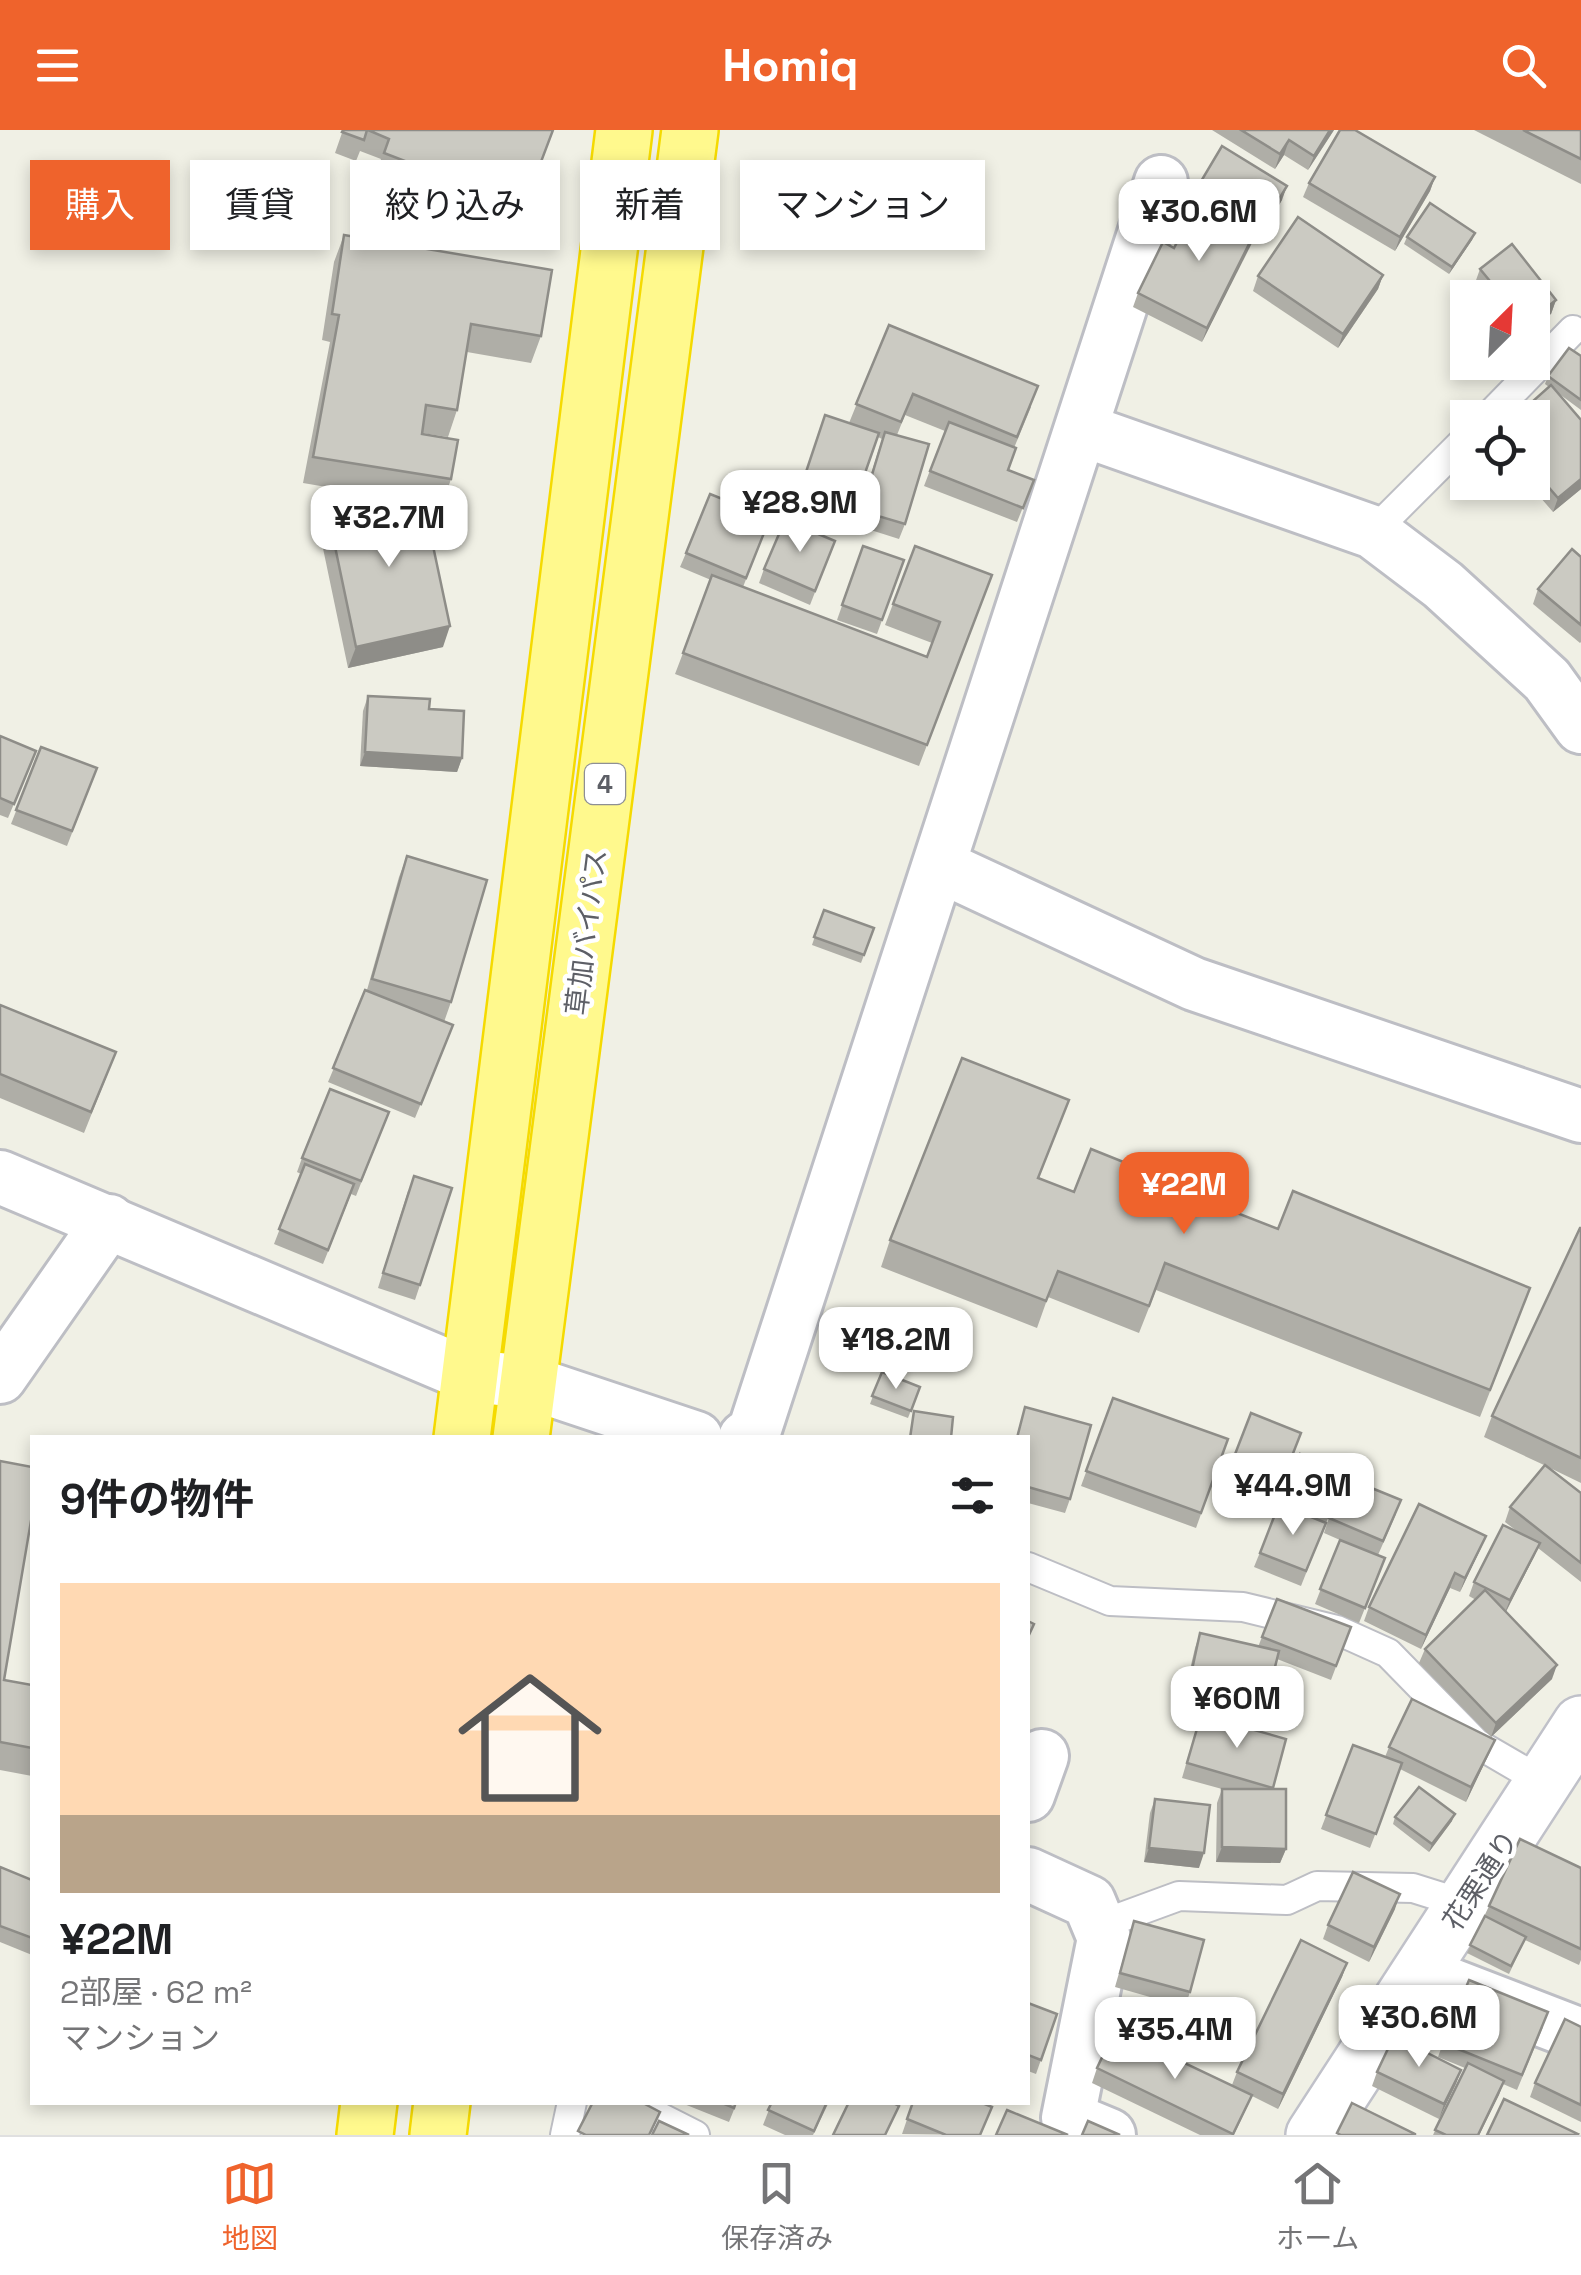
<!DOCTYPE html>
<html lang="ja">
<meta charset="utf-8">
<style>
body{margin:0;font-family:"Space Grotesk","Noto Sans JP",sans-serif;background:#f6f6f6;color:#202124;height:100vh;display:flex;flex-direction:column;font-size:38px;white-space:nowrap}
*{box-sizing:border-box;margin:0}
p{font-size:32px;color:#757577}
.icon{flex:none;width:55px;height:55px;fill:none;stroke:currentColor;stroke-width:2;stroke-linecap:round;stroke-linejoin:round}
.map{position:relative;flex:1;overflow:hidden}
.side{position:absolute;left:30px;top:1305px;width:1000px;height:670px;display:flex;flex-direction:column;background:#fff;border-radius:0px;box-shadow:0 5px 15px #0003}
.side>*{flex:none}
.hud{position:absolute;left:30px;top:30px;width:1000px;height:90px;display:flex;gap:20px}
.needle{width:65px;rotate:24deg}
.tools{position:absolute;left:1450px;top:150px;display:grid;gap:20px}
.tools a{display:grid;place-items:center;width:100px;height:100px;border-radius:0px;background:#fff;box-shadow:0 5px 15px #0003;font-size:50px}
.price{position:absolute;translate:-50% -85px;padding:0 22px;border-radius:20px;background:#fff;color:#222;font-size:32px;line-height:65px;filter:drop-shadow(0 2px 5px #0008)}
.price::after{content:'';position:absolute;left:50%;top:60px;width:30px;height:22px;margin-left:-15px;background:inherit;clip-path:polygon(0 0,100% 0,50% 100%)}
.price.selected{background:#ef632c;color:#fff}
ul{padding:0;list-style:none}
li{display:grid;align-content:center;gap:20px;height:530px;padding:0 30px}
li span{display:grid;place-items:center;height:310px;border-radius:0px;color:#555}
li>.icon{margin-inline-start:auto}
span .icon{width:180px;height:180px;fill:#fffc;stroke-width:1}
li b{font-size:42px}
h2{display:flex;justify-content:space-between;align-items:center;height:120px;padding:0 30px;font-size:42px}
.tag{padding:0 35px;border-radius:0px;background:#fff;box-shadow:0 5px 15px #0003;font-size:35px;line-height:90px}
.tag.selected{background:#ef632c;color:#fff}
header{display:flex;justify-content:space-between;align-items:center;height:130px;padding:0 30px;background:#ef632c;color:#fff;font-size:45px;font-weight:600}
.tab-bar{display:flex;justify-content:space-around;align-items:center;height:140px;border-top:2px solid #e0e0e0;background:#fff;font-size:28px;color:#757577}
.tab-bar a{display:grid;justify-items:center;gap:5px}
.tab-bar .selected{color:#ef632c}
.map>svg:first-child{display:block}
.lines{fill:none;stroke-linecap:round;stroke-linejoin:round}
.lane-casing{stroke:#bdbec4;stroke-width:32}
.street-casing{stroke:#bdbec4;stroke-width:58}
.secondary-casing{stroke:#c0c1c9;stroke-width:60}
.highway-casing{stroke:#f5da00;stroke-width:60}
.lane{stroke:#fff;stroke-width:28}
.street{stroke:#fff;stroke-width:52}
.secondary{stroke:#fff;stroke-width:55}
.highway{stroke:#fff98d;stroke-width:55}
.wall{fill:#afaea7}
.shaded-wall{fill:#8e8d88}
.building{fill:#cbcac2;stroke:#8e8d88;stroke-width:2.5}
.labels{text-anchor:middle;stroke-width:9;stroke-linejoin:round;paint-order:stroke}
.shield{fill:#fff;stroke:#8e8f94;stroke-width:2.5}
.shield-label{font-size:25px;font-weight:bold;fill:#5d5f66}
.street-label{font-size:28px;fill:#5d5f66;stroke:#fff}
</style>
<header><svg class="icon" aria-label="menu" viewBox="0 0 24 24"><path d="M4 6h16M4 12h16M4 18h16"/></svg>Homiq<svg class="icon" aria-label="search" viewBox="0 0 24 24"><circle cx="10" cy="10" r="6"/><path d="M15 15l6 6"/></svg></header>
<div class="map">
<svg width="1581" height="2005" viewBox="0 0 1581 2005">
<rect width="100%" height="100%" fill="#f0f0e5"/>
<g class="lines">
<defs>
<g id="lane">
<path d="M1487 288 1573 200"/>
<path d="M1373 402 1468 307"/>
<path d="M1028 1437 1110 1471 1243 1477 1337 1500 1388 1523 1476 1613 1543 1652"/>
<path d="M1100 1795 1179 1766 1287 1770 1317 1756 1413 1758 1464 1774"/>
<path d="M630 1972 695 2005"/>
<path d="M565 2005 572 1972"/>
</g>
<g id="street">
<path d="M1083 300 1373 402 1443 455 1547 550 1581 597"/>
<path d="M940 736 1194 854 1581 986"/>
<path d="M0 1047 471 1246 528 1252 696 1308"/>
<path d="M0 1247 109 1091"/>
<path d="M745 1308 754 1302 1161 52"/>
<path d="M1028 1665 1042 1626"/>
<path d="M1028 1744 1089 1772 1104 1808 1068 1988 1109 2005"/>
<path d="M1420 1843 1581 1905"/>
</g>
<path id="secondary" d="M1314 2005 1581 1594"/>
<g id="highway">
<path d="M462 1308 624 0"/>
<path d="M521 1308 690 0"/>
<path d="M365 2005 369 1972"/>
<path d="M438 2005 442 1972"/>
</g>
</defs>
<use href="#lane" class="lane-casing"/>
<use href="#street" class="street-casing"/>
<use href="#secondary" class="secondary-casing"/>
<use href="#highway" class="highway-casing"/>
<use href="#lane" class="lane"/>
<use href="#street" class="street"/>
<use href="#secondary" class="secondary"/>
<use href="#highway" class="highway"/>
</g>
<g class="wall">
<path d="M343 0H553L522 82 452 55 446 71 376 44 381 29 360 21 356 31 335 23Z"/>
<path d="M1212 0H1334L1308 40 1284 25 1275 39Z"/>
<path d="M1474 0H1581V54Z"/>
<path d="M1435 47 1430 61 1395 121 1303 67 1309 53Z"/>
<path d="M1197 58 1282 70 1257 111 1253 109 1202 212 1133 177 1138 163 1174 118 1196 75 1192 72Z"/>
<path d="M1475 103 1472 110 1449 144 1404 114 1407 107Z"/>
<path d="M344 105 541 206 531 233 467 222 457 280 448 307 422 303 451 349 442 376 424 373 443 517 348 538 320 404 328 383 397 369 303 353 330 212 322 210 334 132Z"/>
<path d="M1480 139 1556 170 1551 184 1532 168H1487L1475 153Z"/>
<path d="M1383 145 1378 159 1338 218 1253 161 1258 146Z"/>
<path d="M889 195 1031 277 1014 318 1008 340 1034 350 1017 392 924 356 945 301 905 285 897 305 905 394 899 409 855 395 882 309 878 307 852 381 799 362 825 285 849 293Z"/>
<path d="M1581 226V280L1558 263 1581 290V359L1553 382 1527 352H1532V288L1549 257 1545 254 1548 246Z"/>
<path d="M770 388 743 457 927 527 932 513 885 495 915 416 992 445 919 636 675 544 711 450 680 437 686 423Z"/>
<path d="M835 411 810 475 759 453 764 439Z"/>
<path d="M863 416 904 430 877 504 837 490Z"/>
<path d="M1581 427V512L1580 513 1533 474 1538 459Z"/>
<path d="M368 566 429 579 462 628 457 642 360 636 363 581Z"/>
<path d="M0 606 36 621 8 688 0 685Z"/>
<path d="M41 617 97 638 67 716 11 694Z"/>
<path d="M407 726 451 872 444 892 453 895 415 988 328 952 367 860 399 747Z"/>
<path d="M824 780 874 798 861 833 812 815Z"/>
<path d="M0 875 108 943 84 1003 0 968Z"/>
<path d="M389 982 356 1066 351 1064 323 1134 274 1114 301 1044 297 1042 302 1028Z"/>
<path d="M1129 1041 1278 1099 1520 1185 1480 1287 1156 1160 1139 1203 1048 1167 1037 1198 881 1137 890 1110 1039 1048 1074 1062Z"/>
<path d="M408 1061 420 1155 415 1170 378 1158Z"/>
<path d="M1581 1098V1353L1548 1337 1581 1363V1452L1538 1418 1506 1482 1552 1549 1491 1607 1419 1533 1425 1519 1476 1470 1469 1466 1474 1452 1518 1402 1505 1392 1510 1377 1544 1335 1484 1307 1492 1286Z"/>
<path d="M882 1242 920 1257 908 1288 870 1274Z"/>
<path d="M1113 1268 1228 1309 1196 1398 1081 1356Z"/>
<path d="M1025 1277 1070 1369 1065 1383 1028 1373V1308H1016Z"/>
<path d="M1251 1283 1301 1303 1277 1364 1255 1355 1247 1376 1220 1365Z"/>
<path d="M1300 1324 1346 1343 1301 1456 1254 1437Z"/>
<path d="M0 1331 4 1550 32 1555V1646L0 1640Z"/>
<path d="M1396 1384 1378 1425 1385 1428 1359 1493 1315 1474 1340 1410 1324 1403 1329 1388Z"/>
<path d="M1486 1406 1460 1462 1450 1458 1421 1519 1364 1491 1369 1477Z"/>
<path d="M1277 1469 1351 1497 1331 1550 1277 1529 1263 1585 1258 1600 1225 1592 1286 1609 1272 1659 1286 1719 1280 1733 1216 1732 1217 1673 1222 1659 1182 1648 1200 1586 1180 1582 1195 1518 1200 1503 1258 1517Z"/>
<path d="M1495 1610 1466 1672 1400 1639 1370 1718 1321 1699 1353 1615 1385 1627 1389 1617Z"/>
<path d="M1155 1669 1199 1738 1144 1732 1150 1683Z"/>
<path d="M1395 1687 1452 1691 1429 1722 1393 1694Z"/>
<path d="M0 1737 32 1750V1825L0 1812Z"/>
<path d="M1581 1738V1830L1579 1835 1525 1810 1509 1844 1467 1823 1489 1776Z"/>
<path d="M1395 1779 1369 1832 1323 1809 1328 1795Z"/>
<path d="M1134 1791 1190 1862 1185 1877 1115 1857Z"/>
<path d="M1347 1833 1342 1847 1278 1979 1252 1966 1234 2005H1200L1092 1953 1097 1938 1232 1955 1237 1942Z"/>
<path d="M1028 1873 1057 1884 1036 1944 1028 1941Z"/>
<path d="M1543 1897 1517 1960 1503 1954 1479 2005H1433L1465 1938 1438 1927 1443 1913Z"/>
<path d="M1581 1897V1992L1530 1967 1535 1953Z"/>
<path d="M1461 1940 1439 1989 1372 1956 1377 1942Z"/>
<path d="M679 1972H737L729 1992Z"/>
<path d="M772 1972H829L813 2005H785L763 1995Z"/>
<path d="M913 1972 981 2005 902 2004Z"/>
</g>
<g class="shaded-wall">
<path d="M1330 0H1334L1308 40 1314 26Z"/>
<path d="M1289 10 1284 25 1275 39 1280 24Z"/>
<path d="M1435 47 1430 61 1395 121 1400 107Z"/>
<path d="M1287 56 1282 70 1257 111 1262 97Z"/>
<path d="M1257 98 1252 113 1202 212 1207 198Z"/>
<path d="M1475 103 1472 110 1449 144 1452 137Z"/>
<path d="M1383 145 1378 159 1338 218 1343 204Z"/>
<path d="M1556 170 1551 184 1532 199V189Z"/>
<path d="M1581 349V359L1553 382 1558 368Z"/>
<path d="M450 496 443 517 348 538 356 517Z"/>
<path d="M365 622 462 628 457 642 360 636Z"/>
<path d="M1486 1406 1480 1420 1460 1462 1465 1448Z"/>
<path d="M1540 1413 1534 1427 1504 1485 1510 1470Z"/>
<path d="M1455 1443 1450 1458 1421 1519 1426 1505Z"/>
<path d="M1557 1535 1552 1549 1491 1607 1496 1593Z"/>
<path d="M1495 1610 1489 1624 1466 1672 1471 1657Z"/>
<path d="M1455 1684 1452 1691 1429 1722 1432 1714Z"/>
<path d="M1222 1717 1286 1719 1280 1733 1216 1732Z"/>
<path d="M1149 1718 1204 1723 1199 1738 1144 1732Z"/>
<path d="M1400 1764 1395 1779 1369 1832 1374 1817Z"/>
<path d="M1347 1833 1342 1847 1278 1979 1283 1964Z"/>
<path d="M1461 1940 1456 1954 1439 1989 1444 1974Z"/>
<path d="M1504 1951 1499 1965 1479 2005H1478Z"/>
</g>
<g class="building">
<path d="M343 0H367L364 10 342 2Z"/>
<path d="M368 0H553L530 61 460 34 454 50 384 23 389 9Z"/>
<path d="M1241 0H1330L1314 26 1289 10 1280 24Z"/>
<path d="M1340 0H1355L1435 47 1400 107 1309 53Z"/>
<path d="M1523 0H1581V29Z"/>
<path d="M1222 16 1287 56 1262 97 1197 58Z"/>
<path d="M1200 68 1257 98 1207 198 1138 163 1163 112 1174 118Z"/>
<path d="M1430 73 1475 103 1452 137 1407 107Z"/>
<path d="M1298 87 1383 145 1343 204 1258 146Z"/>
<path d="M344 105 552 140 541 206 471 194 457 280 426 275 422 304 458 310 451 349 313 327 339 185 332 184Z"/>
<path d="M1512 114 1556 170 1532 189V168H1504L1480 139Z"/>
<path d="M889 195 1038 256 1017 307 913 264 901 292 856 274Z"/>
<path d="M1569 218 1581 226V270L1548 246Z"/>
<path d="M1551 255 1581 290V349L1558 368 1532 338V288H1514Z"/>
<path d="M825 285 879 303 857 366 804 348Z"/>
<path d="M949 292 1016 318 1008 340 1034 350 1023 378 930 341Z"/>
<path d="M885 302 929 314 905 394 861 381Z"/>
<path d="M422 364 450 496 356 517 328 383Z"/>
<path d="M710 364 770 388 746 448 686 423Z"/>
<path d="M785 390 835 411 815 461 764 439Z"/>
<path d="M863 416 904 430 882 490 842 475Z"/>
<path d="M915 416 992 445 927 615 683 523 712 445 927 527 940 492 893 474Z"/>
<path d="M1572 419 1581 427V495L1538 459Z"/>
<path d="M368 566 430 569 429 579 464 581 462 628 365 622Z"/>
<path d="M0 606 36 621 14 674 0 668Z"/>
<path d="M41 617 97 638 72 701 16 680Z"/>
<path d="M407 726 487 750 451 872 372 849Z"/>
<path d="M824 780 874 798 864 825 814 807Z"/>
<path d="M365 860 453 895 421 974 333 938Z"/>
<path d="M0 875 116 922 91 982 0 944Z"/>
<path d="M962 928 1069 970 1038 1048 1074 1062 1091 1019 1131 1035 1129 1041 1278 1099 1293 1061 1530 1158 1490 1260 1165 1133 1149 1176 1058 1141 1046 1171 890 1110Z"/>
<path d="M330 959 389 982 361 1051 302 1028Z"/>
<path d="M305 1034 354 1054 328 1120 279 1099Z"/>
<path d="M414 1046 452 1058 420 1155 383 1143Z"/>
<path d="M1580 1098H1581V1328L1492 1286Z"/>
<path d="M882 1242 920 1257 911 1281 872 1266Z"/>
<path d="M1113 1268 1228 1309 1201 1383 1086 1341Z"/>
<path d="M1025 1277 1091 1295 1070 1369 1028 1357V1308H1017Z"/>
<path d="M914 1281 953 1287 951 1308H910Z"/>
<path d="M1251 1283 1301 1303 1283 1349 1260 1341 1252 1362 1225 1350Z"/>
<path d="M1300 1324 1346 1343 1329 1387 1282 1368Z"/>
<path d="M0 1331 32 1337V1385L4 1550 32 1555V1618L0 1612Z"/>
<path d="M1545 1335 1581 1363V1433L1510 1377Z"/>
<path d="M1347 1348 1401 1370 1383 1411 1329 1388Z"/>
<path d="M1279 1374 1326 1393 1306 1441 1260 1423Z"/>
<path d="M1419 1374 1486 1406 1465 1448 1455 1443 1426 1505 1369 1477Z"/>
<path d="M1503 1395 1540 1413 1510 1470 1474 1452Z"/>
<path d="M1340 1410 1385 1428 1365 1478 1320 1459Z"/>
<path d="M1485 1460 1557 1535 1496 1593 1425 1519Z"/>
<path d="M1277 1469 1351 1497 1336 1536 1262 1507Z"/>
<path d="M1028 1491 1034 1494 1028 1507Z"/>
<path d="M1200 1503 1279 1521 1263 1585 1186 1567Z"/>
<path d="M1412 1569 1495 1610 1471 1657 1389 1617Z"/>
<path d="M1201 1585 1286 1609 1273 1658 1187 1633Z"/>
<path d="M1353 1615 1402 1633 1376 1704 1326 1685Z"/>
<path d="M1419 1657 1455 1684 1432 1714 1395 1687Z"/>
<path d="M1222 1659H1286V1719L1222 1717Z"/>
<path d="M1155 1669 1210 1675 1204 1723 1149 1718Z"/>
<path d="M1520 1709 1581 1738V1819L1489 1776Z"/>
<path d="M0 1737 32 1750V1808L0 1796Z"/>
<path d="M1353 1742 1400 1764 1374 1817 1328 1795Z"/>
<path d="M1485 1786 1526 1807 1511 1836 1470 1815Z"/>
<path d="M1134 1791 1204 1810 1190 1862 1120 1843Z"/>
<path d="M1301 1810 1347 1833 1283 1964 1237 1942Z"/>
<path d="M1469 1850 1548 1882 1522 1945 1443 1913Z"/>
<path d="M1028 1873 1057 1884 1041 1930 1028 1925Z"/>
<path d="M1565 1889 1581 1897V1975L1535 1953Z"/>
<path d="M1115 1900 1252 1965 1233 2004 1097 1938Z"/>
<path d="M1394 1906 1461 1940 1444 1974 1377 1942Z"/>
<path d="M1468 1933 1504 1951 1478 2005H1446L1435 2000Z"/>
<path d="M1504 1969 1578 2004 1577 2005H1487Z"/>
<path d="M593 1972H641L660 1982 649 2005H586L578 2001Z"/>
<path d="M720 1972H736L734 1978Z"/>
<path d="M772 1972H827L814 2001 768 1980Z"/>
<path d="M849 1972H891L899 1976 885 2005H833Z"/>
<path d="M913 1972H980L992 1977 980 2005H946L907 1989Z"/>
<path d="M1352 1973 1415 2004V2005H1341L1337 2003Z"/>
<path d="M1007 1980 1068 2005H996Z"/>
<path d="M659 1991 689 2005H652Z"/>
<path d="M1088 1991 1120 2005H1082Z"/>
</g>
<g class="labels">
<rect class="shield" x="585" y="634" width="40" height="40" rx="8"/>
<g class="shield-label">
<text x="605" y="663">4</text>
</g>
<g class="street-label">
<text transform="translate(586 802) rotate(-83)" y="10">草加バイパス</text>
<text transform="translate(1480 1750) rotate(-57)" y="10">花栗通り</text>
</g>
</g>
</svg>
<div class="tools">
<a><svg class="needle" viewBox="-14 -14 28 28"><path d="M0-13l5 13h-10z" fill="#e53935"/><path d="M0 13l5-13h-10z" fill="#757577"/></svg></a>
<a><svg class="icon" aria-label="locate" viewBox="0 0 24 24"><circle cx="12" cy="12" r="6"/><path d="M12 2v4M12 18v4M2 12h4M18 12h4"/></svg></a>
</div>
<b class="price" style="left:1199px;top:134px">¥30.6M</b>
<b class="price" style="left:800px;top:425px">¥28.9M</b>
<b class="price" style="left:389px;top:440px">¥32.7M</b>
<b class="price selected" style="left:1184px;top:1107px">¥22M</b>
<b class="price" style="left:896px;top:1262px">¥18.2M</b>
<b class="price" style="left:1293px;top:1408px">¥44.9M</b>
<b class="price" style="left:1237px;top:1621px">¥60M</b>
<b class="price" style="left:1419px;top:1940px">¥30.6M</b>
<b class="price" style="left:1175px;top:1952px">¥35.4M</b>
<div class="hud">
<a class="tag selected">購入</a>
<a class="tag">賃貸</a>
<a class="tag">絞り込み</a>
<a class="tag">新着</a>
<a class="tag">マンション</a>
</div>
<section class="side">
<h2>9件の物件<svg class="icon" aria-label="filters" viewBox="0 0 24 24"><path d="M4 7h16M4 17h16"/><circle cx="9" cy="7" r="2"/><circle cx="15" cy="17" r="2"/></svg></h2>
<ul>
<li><span style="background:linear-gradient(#ffd9b3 75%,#b9a48a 0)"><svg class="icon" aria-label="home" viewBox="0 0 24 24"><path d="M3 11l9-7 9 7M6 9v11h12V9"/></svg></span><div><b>¥22M</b><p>2部屋 · 62 m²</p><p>マンション</p></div></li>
</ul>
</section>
</div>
<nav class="tab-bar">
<a class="selected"><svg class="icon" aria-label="map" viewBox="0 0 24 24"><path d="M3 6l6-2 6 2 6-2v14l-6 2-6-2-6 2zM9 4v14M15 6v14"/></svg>地図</a>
<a><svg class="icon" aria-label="saved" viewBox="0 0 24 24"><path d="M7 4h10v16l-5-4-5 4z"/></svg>保存済み</a>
<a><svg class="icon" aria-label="home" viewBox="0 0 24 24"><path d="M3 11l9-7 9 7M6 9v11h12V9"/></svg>ホーム</a>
</nav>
